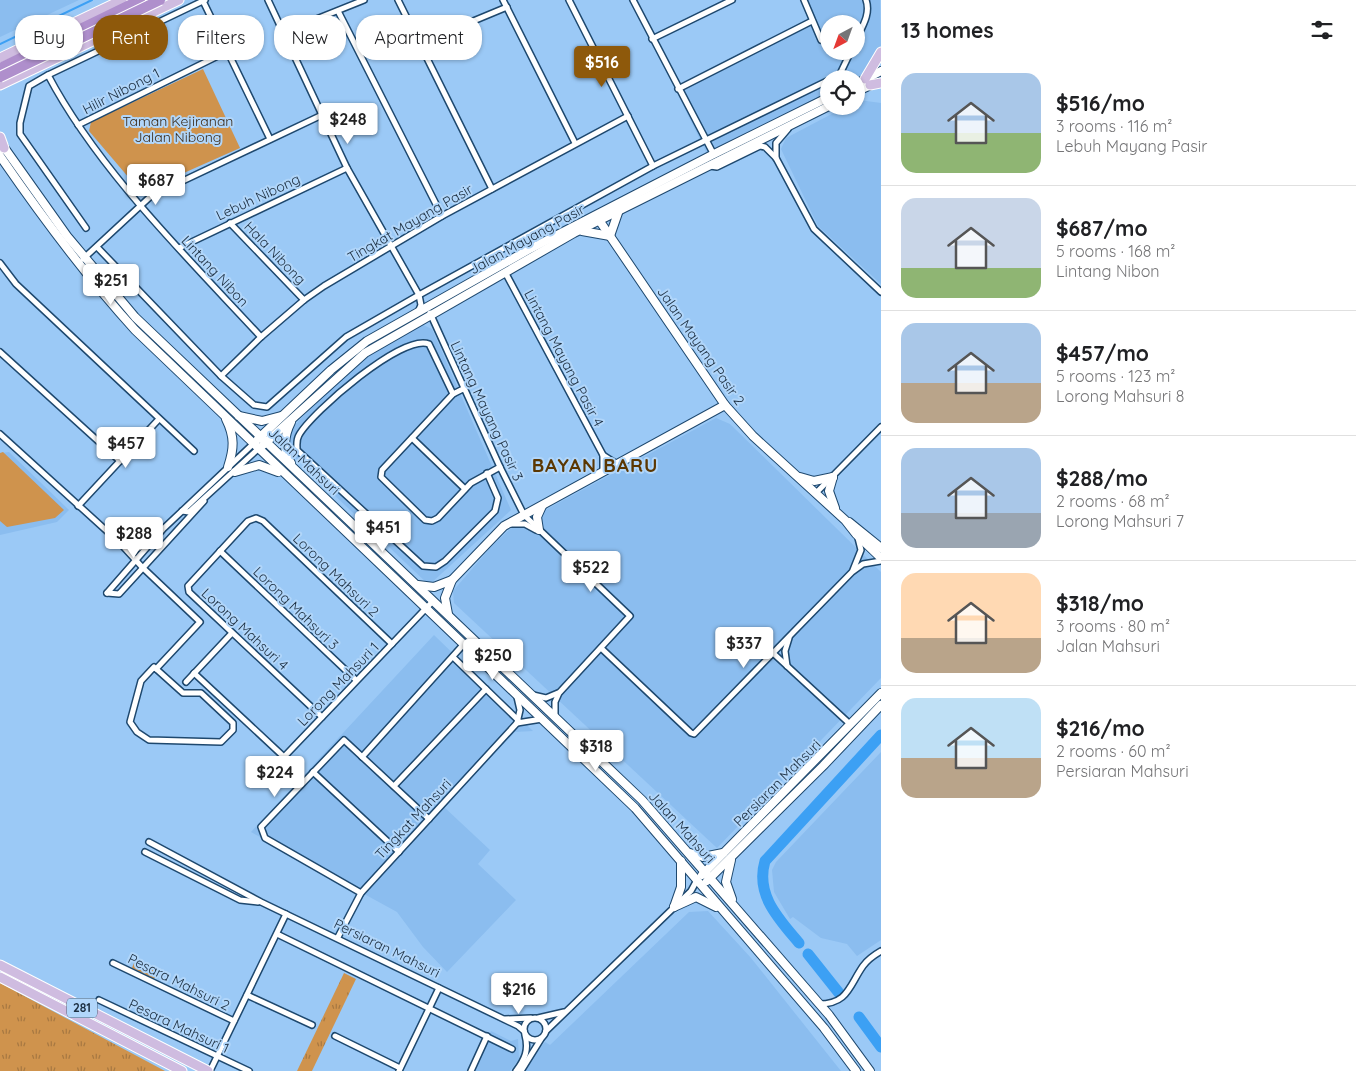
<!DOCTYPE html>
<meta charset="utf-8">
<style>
body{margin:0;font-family:Quicksand,sans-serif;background:#f6f6f6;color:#202124;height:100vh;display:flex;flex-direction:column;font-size:19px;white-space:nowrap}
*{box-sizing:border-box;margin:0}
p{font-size:16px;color:#757577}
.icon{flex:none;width:28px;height:28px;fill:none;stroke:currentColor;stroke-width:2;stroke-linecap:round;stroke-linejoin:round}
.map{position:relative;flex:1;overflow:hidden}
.details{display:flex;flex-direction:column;background:#fff;width:475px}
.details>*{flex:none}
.top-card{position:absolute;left:15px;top:15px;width:475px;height:45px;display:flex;gap:10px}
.needle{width:32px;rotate:221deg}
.fabs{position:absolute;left:820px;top:15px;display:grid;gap:10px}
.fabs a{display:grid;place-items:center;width:45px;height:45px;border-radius:50%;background:#fff;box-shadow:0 1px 4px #0004;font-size:25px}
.price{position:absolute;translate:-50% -42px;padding:0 11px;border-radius:5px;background:#fff;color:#222;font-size:16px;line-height:32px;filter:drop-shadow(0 1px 2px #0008)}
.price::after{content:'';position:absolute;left:50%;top:30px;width:15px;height:11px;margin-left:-8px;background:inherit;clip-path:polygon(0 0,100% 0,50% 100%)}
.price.current{background:#8e590b;color:#fff}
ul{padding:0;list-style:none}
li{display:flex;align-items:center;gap:15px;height:125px;padding:0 20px}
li+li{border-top:1px solid #e0e0e0}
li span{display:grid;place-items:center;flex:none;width:140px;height:100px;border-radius:15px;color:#555}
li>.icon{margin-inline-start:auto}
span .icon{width:60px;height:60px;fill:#fffc;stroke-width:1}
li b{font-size:21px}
h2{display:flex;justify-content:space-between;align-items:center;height:60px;padding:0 20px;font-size:21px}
.chip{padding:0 18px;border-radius:20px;background:#fff;box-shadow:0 1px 4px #0004;font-size:18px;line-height:45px}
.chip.current{background:#8e590b;color:#fff}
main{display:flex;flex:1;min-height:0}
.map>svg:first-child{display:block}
.built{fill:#8bbdef;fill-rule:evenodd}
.grass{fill:url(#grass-tufts)}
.park{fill:#cf934d}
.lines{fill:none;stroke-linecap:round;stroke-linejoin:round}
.stream{stroke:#3ca0f4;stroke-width:2}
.river{stroke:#3ca0f4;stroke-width:11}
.street-casing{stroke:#1e486e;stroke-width:8}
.secondary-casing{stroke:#1e486e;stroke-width:10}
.primary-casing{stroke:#fff;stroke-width:11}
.highway-casing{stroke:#fff;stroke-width:12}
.street{stroke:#fff;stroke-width:5}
.secondary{stroke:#fff;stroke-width:8}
.primary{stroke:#cfbce0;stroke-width:9}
.highway{stroke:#af8fcc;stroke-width:10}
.highway-bridge-casing{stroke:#fff;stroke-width:12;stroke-linecap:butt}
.highway-bridge{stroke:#af8fcc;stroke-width:10}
.labels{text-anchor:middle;stroke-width:4;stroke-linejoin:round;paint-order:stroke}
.shield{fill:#b1d6fa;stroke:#486077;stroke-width:1}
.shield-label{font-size:12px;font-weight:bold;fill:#1b2d3f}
.street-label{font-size:14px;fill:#1b2d3f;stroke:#b1d6fa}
.park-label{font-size:14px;fill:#3a2a19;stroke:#b1d6fa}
.district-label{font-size:19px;font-weight:bold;letter-spacing:1px;fill:#5b3702;stroke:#b1d6fa}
</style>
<main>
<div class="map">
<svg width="881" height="1071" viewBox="0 0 881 1071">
<defs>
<pattern id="grass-tufts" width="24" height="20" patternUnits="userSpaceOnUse" patternTransform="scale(1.25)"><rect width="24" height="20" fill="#cf934d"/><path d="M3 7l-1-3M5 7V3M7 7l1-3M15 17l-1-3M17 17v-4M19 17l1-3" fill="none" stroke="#a77841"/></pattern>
</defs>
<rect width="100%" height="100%" fill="#9bc9f6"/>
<g class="built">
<path d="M0 0H79L0 37Z"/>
<path d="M802 0H880L881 47 862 83 856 86V79H829V100L710 160 676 91 810 23ZM829 24H856V51H829Z"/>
<path d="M859 100 881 103V284L818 226 781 149 786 138 847 106H856V101Z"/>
<path d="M421 324 432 329 511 510 429 585 288 451 289 431 358 361Z"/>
<path d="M716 418 730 424 881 572V678L717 848 454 603 453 591 490 548 510 529Z"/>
<path d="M9 452 69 510 57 522 0 535V453Z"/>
<path d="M434 635 533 731 515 732 444 807 490 850 478 864 516 900 447 972 423 947 397 912 251 832Z"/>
<path d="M881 752V940L857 956 847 944 821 938 793 917 790 919 774 892 772 870 776 862Z"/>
<path d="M708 911 751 958 841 1071H521L539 1048 545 1042 550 1045 689 912Z"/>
<path d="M491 1031 511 1041 518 1039 519 1059 510 1071H473Z"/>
</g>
<g class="grass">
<path d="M344 973 356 979 312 1071H297Z"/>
<path d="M0 983 165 1071H0Z"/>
</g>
<g class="park">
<path d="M203 69 240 148 141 192 89 131 91 122Z"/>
<path d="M3 452 64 510 55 518 7 527 0 521V453Z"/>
<path d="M136 958 158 969 154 979 132 968Z"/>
</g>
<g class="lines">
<path class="stream" d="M0 44 92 0"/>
<g class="river">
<path d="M799 943C779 919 755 895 765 861L881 735"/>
<path d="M808 954 839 993"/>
<path d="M859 1017 881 1047"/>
</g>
<defs>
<g id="street">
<path d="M268 0 347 168 419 295 421 305 418 312"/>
<path d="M398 0 492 189"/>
<path d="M503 0 575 143"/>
<path d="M569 0 653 166"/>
<path d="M633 0 714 155"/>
<path d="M804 0 821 40"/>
<path d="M203 1 270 139"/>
<path d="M338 11 442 216"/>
<path d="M284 32 364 0"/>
<path d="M652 39 732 0"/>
<path d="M856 40C862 27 871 14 866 0"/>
<path d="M418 44 507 7"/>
<path d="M48 75C98 170 188 258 261 337"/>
<path d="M831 79 840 74 851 51"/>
<path d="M678 89 812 21"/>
<path d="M78 125 228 51"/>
<path d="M776 158V143L788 129"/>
<path d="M710 166 717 167 760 146 765 147 776 158 814 229 881 292"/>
<path d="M230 223 304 300"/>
<path d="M86 228 20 134V123L29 86 48 75 205 0"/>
<path d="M97 247 221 376 254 405 267 407 346 337 419 295 653 166 829 80"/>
<path d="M179 248 347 168"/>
<path d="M83 259 151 196 322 115"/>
<path d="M0 263 16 284 194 451"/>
<path d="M505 272 603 455V471"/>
<path d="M430 313 500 467 524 515 630 616 559 693 555 702V716"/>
<path d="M0 352 120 461"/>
<path d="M221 376 261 337 304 300 324 286 442 216 628 116"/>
<path d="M463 389 453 394 382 470 381 477 425 520 432 521 438 518 471 483 500 467"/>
<path d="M453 394 429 344C403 333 312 412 299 435 296 440 297 444 297 450L423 566 436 567 445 561 495 511 498 498 487 473"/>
<path d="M0 434 120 543 142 567 200 622 156 669"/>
<path d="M412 438 465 489"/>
<path d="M603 455 617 464"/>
<path d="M816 493 881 427"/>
<path d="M78 506 159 419"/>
<path d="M182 511 189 512 258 449"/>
<path d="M511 524H525L536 530"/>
<path d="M120 543 136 549 147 545"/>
<path d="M220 551 356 680"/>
<path d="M853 570 861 550 858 538"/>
<path d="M107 593 163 529 253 444"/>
<path d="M107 593 119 594 204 501"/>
<path d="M601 648 691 733 694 734 852 572 863 564 881 561"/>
<path d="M773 653 851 725"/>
<path d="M453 657 518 720"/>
<path d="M787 666 785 651 789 638"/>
<path d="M154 667 183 693H201L233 723V730L221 742 149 740 137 732 130 722 141 681Z"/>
<path d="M194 673 283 756"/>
<path d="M186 682 232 633"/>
<path d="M533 695 546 698 558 693"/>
<path d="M322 717 189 592 188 586 248 521 256 518 263 521 392 644"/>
<path d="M517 723 542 719"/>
<path d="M362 757 463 645"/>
<path d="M313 772 399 852"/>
<path d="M260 782 433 601"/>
<path d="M394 786 486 689"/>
<path d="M149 842 261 902 518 1026 524 1031"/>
<path d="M145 852 240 900 258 902"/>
<path d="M361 893 265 838 261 827 344 740 429 819"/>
<path d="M277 934 512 1049"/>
<path d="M338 937 361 893 517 723 520 710 517 697"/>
<path d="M113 963 234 1021"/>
<path d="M247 995 312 1025"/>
<path d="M99 1000 249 1071"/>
<path d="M819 1004C848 1004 849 986 863 966 868 959 874 955 881 951"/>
<circle cx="535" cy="1029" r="11"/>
<path d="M538 1018 564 1012"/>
<path d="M505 1019 531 1018"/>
<path d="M546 1031 691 891 697 880"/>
<path d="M335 1036 400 1068"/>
<path d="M210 1071 286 914"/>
<path d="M399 1071 439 988"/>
<path d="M471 1071 487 1036"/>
<path d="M516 1071C525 1059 529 1050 525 1035"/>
<path d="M521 1071 541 1039"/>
</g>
<g id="secondary">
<path d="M856 84 881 71"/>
<path d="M856 92 875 83"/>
<path d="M1 143 67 236 135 317 642 800 829 1015 870 1071"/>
<path d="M0 156C42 217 85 275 135 330L635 808 824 1028 856 1071"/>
<path d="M597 217 725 405 753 436 845 520 856 534 881 558"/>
<path d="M582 231 610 236"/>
<path d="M610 236 619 210"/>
<path d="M239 416 262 421 281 416"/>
<path d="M226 419C235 437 234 449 228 467"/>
<path d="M291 422C284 436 282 450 291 463"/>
<path d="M258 439 331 370 367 341 528 250 712 155 829 97"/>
<path d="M263 445 365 353 574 233 829 106"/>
<path d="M235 472 259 465 278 472"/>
<path d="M800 477 814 481 833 477"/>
<path d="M833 477 829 491 835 508"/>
<path d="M849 522 881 548"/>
<path d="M539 530 537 517 542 506"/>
<path d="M418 585 434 587 452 580"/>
<path d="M448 614 445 598 452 580 504 526 725 405"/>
<path d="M690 853 703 857 723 853"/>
<path d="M731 860 726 882 732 899"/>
<path d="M702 875 881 693"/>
<path d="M707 881 823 766 881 705"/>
<path d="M674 907 696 897 716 907"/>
<path d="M674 907 681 887V861"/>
</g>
<g id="primary">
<path d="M0 58 122 0"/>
<path d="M865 79 881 52"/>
<path d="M0 85 179 0"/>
<path d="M870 85 881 83"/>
<path d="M0 137 4 148"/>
<path d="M0 965 208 1071"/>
<path d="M0 977 182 1071"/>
</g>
<path id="highway" d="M0 68 140 0"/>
</defs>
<use href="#street" class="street-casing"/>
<use href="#secondary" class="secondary-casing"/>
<use href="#primary" class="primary-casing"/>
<use href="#highway" class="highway-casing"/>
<use href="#street" class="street"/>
<use href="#secondary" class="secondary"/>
<use href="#primary" class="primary"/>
<use href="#highway" class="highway"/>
<defs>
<path id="highway-bridge" d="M0 77 160 0"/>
</defs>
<use href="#highway-bridge" class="highway-bridge-casing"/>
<use href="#highway-bridge" class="highway-bridge"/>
</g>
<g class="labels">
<rect class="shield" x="67" y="998.5" width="30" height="19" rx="4"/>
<g class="shield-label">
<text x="82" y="1012">281</text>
</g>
<g class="street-label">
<text transform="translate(121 91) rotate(-27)" y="5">Hilir Nibong 1</text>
<text transform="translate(258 197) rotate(-25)" y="5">Lebuh Nibong</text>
<text transform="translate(410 223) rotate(-30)" y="5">Tingkat Mayang Pasir</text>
<text transform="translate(527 239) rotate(-29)" y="5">Jalan Mayang Pasir</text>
<text transform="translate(275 253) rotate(46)" y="5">Hala Nibong</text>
<text transform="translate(215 271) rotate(47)" y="5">Lintang Nibon</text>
<text transform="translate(701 346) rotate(55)" y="5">Jalan Mayang Pasir 2</text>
<text transform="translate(564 358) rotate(62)" y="5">Lintang Mayang Pasir 4</text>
<text transform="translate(487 411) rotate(65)" y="5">Lintang Mayang Pasir 3</text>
<text transform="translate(304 461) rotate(43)" y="5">Jalan Mahsuri</text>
<text transform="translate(336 575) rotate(44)" y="5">Lorong Mahsuri 2</text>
<text transform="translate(296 608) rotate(44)" y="5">Lorong Mahsuri 3</text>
<text transform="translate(245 629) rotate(43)" y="5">Lorong Mahsuri 4</text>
<text transform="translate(338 684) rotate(-46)" y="5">Lorong Mahsuri 1</text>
<text transform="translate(777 783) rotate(-45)" y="5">Persiaran Mahsuri</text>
<text transform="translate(413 819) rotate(-47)" y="5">Tingkat Mahsuri</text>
<text transform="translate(682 827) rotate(48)" y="5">Jalan Mahsuri</text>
<text transform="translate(387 948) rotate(26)" y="5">Persiaran Mahsuri</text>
<text transform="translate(179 982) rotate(26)" y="5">Pesara Mahsuri 2</text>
<text transform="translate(179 1026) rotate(25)" y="5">Pesara Mahsuri 1</text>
</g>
<g class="park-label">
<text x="178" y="126">Taman Kejiranan<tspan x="178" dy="16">Jalan Nibong</tspan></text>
</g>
<g class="district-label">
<text x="595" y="472">BAYAN BARU</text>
</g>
</g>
</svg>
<div class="fabs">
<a><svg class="needle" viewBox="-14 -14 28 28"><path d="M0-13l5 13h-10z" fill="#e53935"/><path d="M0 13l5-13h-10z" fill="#757577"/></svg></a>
<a><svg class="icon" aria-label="locate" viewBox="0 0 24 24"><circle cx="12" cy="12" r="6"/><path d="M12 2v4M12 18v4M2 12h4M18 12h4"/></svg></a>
</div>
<b class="price current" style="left:602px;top:88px">$516</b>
<b class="price" style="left:348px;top:145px">$248</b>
<b class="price" style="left:156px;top:206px">$687</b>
<b class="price" style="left:111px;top:306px">$251</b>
<b class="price" style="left:126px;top:469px">$457</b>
<b class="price" style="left:383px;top:553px">$451</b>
<b class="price" style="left:134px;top:559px">$288</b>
<b class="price" style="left:591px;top:593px">$522</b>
<b class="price" style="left:744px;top:669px">$337</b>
<b class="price" style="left:493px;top:681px">$250</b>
<b class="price" style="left:596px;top:772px">$318</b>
<b class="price" style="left:275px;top:798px">$224</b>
<b class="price" style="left:519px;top:1015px">$216</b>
<div class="top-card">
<a class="chip">Buy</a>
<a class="chip current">Rent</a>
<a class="chip">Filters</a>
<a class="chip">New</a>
<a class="chip">Apartment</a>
</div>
</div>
<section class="details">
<h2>13 homes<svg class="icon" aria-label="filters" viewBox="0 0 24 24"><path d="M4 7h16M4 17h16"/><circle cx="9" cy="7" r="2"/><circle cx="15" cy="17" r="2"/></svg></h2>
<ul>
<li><span style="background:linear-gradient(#a9c7e8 60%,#8fb573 0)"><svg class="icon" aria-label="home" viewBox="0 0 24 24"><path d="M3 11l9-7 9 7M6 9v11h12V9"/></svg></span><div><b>$516/mo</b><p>3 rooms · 116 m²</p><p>Lebuh Mayang Pasir</p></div></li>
<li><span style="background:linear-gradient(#c9d6e8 70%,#8fb573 0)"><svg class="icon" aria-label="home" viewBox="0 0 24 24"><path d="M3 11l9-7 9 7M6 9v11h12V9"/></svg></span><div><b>$687/mo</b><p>5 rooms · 168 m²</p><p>Lintang Nibon</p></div></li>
<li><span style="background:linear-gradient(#a9c7e8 60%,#b9a48a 0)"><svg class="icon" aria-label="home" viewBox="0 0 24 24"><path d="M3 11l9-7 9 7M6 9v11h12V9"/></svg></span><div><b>$457/mo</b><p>5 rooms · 123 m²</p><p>Lorong Mahsuri 8</p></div></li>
<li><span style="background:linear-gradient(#a9c7e8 65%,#9aa5b1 0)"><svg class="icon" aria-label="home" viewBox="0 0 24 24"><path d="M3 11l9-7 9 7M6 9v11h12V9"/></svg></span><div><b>$288/mo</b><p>2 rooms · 68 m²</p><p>Lorong Mahsuri 7</p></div></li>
<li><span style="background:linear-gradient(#ffd9b3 65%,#b9a48a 0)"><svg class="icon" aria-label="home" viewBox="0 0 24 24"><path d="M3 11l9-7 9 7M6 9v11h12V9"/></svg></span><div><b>$318/mo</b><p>3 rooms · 80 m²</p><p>Jalan Mahsuri</p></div></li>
<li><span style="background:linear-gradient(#bfe0f5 60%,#b9a48a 0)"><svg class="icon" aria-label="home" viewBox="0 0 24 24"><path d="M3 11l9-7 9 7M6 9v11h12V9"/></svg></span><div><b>$216/mo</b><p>2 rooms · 60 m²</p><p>Persiaran Mahsuri</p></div></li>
</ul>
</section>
</main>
